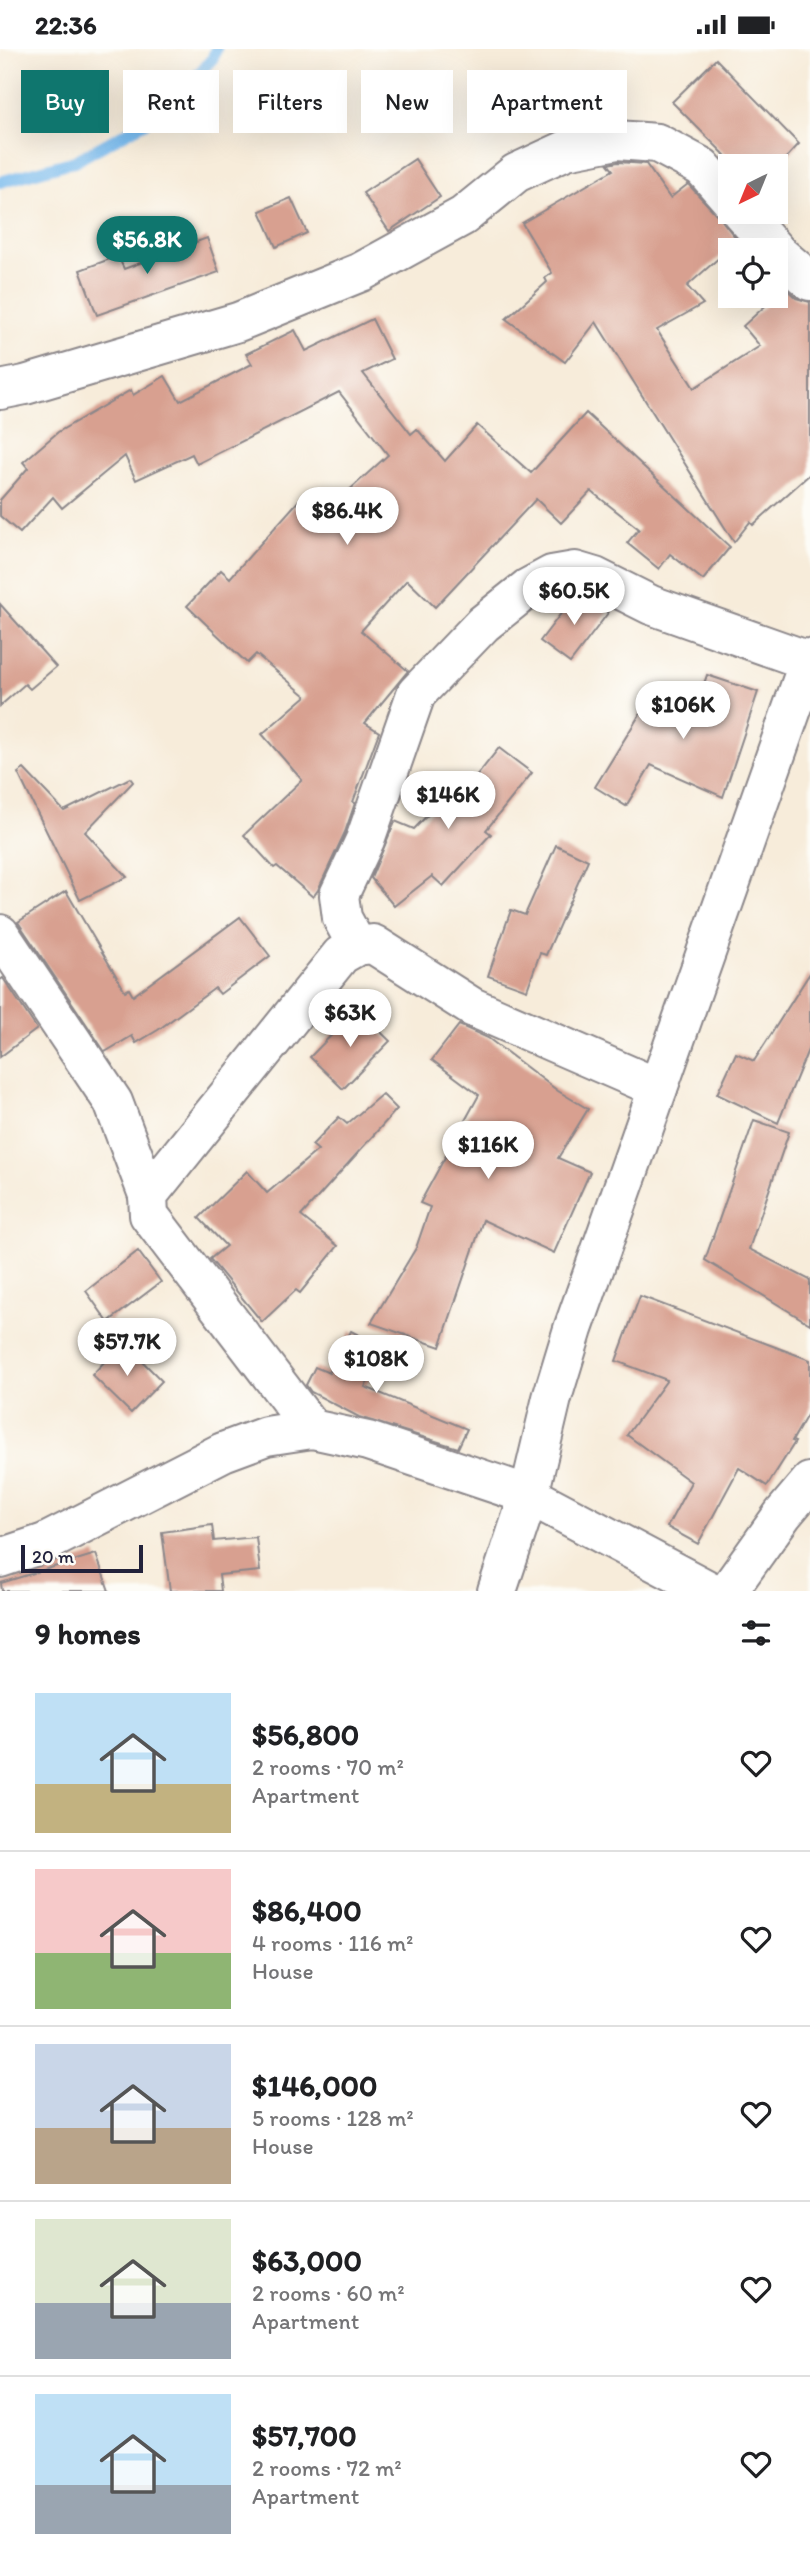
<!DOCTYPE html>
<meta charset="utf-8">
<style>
body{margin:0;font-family:Itim,sans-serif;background:#f6f6f6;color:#202124;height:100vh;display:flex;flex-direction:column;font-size:26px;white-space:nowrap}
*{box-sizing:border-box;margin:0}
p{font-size:23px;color:#757577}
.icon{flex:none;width:38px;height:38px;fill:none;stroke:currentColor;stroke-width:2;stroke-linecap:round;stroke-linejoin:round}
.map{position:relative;height:1542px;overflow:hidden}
.sheet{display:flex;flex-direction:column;background:#fff;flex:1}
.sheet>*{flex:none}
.hud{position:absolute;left:21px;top:21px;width:768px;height:63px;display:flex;gap:14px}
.needle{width:46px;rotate:223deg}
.tools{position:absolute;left:718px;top:105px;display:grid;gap:14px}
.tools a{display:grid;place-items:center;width:70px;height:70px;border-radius:0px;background:#fff;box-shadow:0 7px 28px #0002;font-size:35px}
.scale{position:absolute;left:21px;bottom:18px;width:122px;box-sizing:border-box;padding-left:7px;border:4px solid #22223b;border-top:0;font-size:19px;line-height:24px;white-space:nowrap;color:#22223b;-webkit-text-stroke:5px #fdfcf7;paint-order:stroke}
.price{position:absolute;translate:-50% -60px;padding:0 16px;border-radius:24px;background:#fff;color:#222;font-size:23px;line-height:46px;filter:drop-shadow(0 2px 4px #0008)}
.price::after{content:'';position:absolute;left:50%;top:42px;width:21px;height:16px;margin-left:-10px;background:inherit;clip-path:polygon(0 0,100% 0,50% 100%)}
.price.active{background:#0f766e;color:#fff}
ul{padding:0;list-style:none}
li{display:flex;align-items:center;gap:21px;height:175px;padding:0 35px}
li+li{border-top:2px solid #e0e0e0}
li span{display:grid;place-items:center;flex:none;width:196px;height:140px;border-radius:0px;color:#555}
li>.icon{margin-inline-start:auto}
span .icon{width:84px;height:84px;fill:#fffc;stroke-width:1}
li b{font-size:30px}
h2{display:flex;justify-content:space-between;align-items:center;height:84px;padding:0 35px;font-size:30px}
.chip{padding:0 24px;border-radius:0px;background:#fff;box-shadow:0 7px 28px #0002;font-size:24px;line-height:63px}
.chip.active{background:#0f766e;color:#fff}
.status{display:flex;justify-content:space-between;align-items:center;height:49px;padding:0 35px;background:#fff;direction:ltr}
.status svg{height:19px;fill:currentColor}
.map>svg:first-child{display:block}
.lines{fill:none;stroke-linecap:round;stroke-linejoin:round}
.stream{stroke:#78baed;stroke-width:12}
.building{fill:#d8a090}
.minor-casing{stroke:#8c878a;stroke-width:42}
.tertiary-casing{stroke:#8c878a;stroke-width:42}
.minor{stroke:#fff;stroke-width:38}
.tertiary{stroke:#fff;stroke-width:38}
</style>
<div class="status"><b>22:36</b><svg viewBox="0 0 49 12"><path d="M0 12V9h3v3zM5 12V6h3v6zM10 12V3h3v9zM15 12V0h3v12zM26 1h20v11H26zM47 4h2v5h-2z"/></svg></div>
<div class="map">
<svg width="810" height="1542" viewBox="0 0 810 1542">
<rect width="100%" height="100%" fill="#fdfcf7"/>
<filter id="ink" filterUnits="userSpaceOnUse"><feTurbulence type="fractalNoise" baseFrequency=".0143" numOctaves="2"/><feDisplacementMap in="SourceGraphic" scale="14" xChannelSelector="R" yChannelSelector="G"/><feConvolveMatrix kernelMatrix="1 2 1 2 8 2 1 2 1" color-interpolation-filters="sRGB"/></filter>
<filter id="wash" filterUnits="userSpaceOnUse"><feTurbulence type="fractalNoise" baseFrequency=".00686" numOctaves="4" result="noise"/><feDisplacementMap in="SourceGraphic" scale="28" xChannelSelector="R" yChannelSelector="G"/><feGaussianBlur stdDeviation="1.57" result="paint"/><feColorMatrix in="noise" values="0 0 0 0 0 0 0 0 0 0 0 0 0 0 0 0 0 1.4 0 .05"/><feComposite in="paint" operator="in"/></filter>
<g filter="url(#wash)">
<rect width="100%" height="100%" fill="#f7ecda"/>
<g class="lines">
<path class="stream" d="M0 133 75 112 162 64 213 9 216 0"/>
</g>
<g id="blocks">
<g class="building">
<path d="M716 10 799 95 775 121V117H730L723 108 725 106 672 53Z"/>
<path d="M576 26 607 58 614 69 573 77 549 51Z"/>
<path d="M415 110 440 148 389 182 363 144Z"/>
<path d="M618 113 646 115 670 149 688 135 720 169 738 192 687 237 703 255 657 281 694 339 760 297 743 277 785 239 796 249 810 253V425L753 476 750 473 734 493 596 273 565 313 506 270 547 233 545 229 552 224 522 174 613 121 608 115Z"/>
<path d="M291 149 307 184 276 198 260 162Z"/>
<path d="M207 189 219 223 97 266 80 221 118 207 124 220Z"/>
<path d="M372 270 392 310 363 324 411 385 417 380 445 412 477 376 531 424 586 364 730 498 703 531 670 505 659 520 627 494 639 480 591 442 561 474 536 450 435 558 407 531 361 582 408 622 365 674 379 683 353 753 355 754 345 783 318 841 313 848 277 817 274 819 244 786 302 731 262 685 306 647 256 605 247 614 187 557 221 521 230 529 302 448 322 466 388 406 339 343 197 415 192 405 136 431 125 407 62 459 53 448 20 484 0 467V451L28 419 23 413 58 383 131 341 133 346 165 327 180 352 252 315 246 305 295 281 306 302Z"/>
<path d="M576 545 589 549 608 564 570 614 540 592Z"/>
<path d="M0 555 56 618 30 640 25 635 0 657Z"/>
<path d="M707 626 758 643 723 748 651 716 626 757 595 738 653 644 692 670Z"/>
<path d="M499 699 532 724 486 781 491 785 443 837 432 827 394 857 371 829 395 772 414 780 448 745 456 753Z"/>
<path d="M24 720 64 762 130 729 133 733 85 783 127 828 80 851 18 724Z"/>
<path d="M556 796 588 811 546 906 540 904 527 941 488 927 511 861 525 866Z"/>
<path d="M66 842 125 942 129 940 133 947 240 868 270 907 220 945 215 939 158 981 136 994 132 987 105 1003 18 873Z"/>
<path d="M810 924V996L778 1074 717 1045 736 1004 754 1012Z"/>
<path d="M3 929 37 980 0 1008V931Z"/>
<path d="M357 960 390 992 343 1040 310 1008Z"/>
<path d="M459 976 488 989 558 1042 588 1060 558 1109 590 1123 554 1204 483 1171 440 1298 371 1274 416 1199 430 1158 420 1154 479 1046 432 1011Z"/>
<path d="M382 1045 397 1060 301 1167 338 1197 300 1244 296 1241 262 1273 210 1210 226 1197 199 1169 247 1122 267 1144 318 1101 312 1096 339 1068 347 1075Z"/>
<path d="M754 1071 789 1083 749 1200 810 1231V1275L705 1211Z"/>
<path d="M138 1202 161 1233 108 1273 86 1242Z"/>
<path d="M640 1247 810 1311V1361L792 1392 795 1393 767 1437 739 1419 698 1495 667 1478 691 1433 627 1386 667 1331 616 1312Z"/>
<path d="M351 1282 385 1300 365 1338 467 1380 458 1399 359 1368 311 1343 306 1336 315 1318 329 1324Z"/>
<path d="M123 1293 162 1332 131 1364 92 1326Z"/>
<path d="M212 1476 214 1492 256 1488 260 1522 219 1526 221 1542H170L162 1483Z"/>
<path d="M96 1505 109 1542H2L1 1534Z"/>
</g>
</g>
</g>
<g filter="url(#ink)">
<use href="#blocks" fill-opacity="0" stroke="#8c878a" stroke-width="2"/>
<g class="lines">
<defs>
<g id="minor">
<path d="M741 163 775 201"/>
<path d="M775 202 810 232"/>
<path d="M0 341 25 336 238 273 361 223 463 167 516 124 566 101 617 91 657 94 702 118 730 150"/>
<path d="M0 885 113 1053 148 1146"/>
<path d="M357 897 342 869 339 846 365 791 416 645 483 575 528 539 552 526 575 522 595 528 651 556 809 612"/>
<path d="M312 1380 149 1166 148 1146 341 906 357 897 373 895 472 958 658 1039"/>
<path d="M0 1509 45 1494 223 1403 266 1387 312 1380 368 1392 529 1446 710 1542"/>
<path d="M728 1542 783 1465 810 1433"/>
</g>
<path id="tertiary" d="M497 1542 529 1446 552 1349 573 1280 810 609"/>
</defs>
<use href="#minor" class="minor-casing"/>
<use href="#tertiary" class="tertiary-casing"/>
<use href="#minor" class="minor"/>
<use href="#tertiary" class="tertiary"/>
</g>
</g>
</svg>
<div class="tools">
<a><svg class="needle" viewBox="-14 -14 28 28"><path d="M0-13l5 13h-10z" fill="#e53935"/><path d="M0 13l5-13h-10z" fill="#757577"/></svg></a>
<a><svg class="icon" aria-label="locate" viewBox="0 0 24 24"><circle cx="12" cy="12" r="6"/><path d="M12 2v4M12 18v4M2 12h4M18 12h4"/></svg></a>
</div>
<div class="scale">20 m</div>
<b class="price active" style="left:147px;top:227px">$56.8K</b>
<b class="price" style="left:347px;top:498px">$86.4K</b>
<b class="price" style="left:574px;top:578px">$60.5K</b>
<b class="price" style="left:683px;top:692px">$106K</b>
<b class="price" style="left:448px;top:782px">$146K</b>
<b class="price" style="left:350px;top:1000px">$63K</b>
<b class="price" style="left:488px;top:1132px">$116K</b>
<b class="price" style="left:127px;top:1329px">$57.7K</b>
<b class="price" style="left:376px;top:1346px">$108K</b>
<div class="hud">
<a class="chip active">Buy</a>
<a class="chip">Rent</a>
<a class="chip">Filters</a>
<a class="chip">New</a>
<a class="chip">Apartment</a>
</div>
</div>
<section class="sheet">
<h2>9 homes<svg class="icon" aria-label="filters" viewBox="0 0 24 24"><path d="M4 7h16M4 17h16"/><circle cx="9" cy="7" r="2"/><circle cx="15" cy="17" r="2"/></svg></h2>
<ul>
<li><span style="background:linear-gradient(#bfe0f5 65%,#c2b280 0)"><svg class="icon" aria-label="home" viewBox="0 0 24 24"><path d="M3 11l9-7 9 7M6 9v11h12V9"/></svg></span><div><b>$56,800</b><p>2 rooms · 70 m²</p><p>Apartment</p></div><svg class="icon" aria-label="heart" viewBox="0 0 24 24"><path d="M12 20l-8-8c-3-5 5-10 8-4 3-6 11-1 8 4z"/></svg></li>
<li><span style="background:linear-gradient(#f6c9c9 60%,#8fb573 0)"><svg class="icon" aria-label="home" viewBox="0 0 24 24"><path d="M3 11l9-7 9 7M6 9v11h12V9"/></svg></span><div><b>$86,400</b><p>4 rooms · 116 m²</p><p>House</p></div><svg class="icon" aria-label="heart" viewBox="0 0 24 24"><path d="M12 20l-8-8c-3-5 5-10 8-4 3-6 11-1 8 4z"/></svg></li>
<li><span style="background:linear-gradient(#c9d6e8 60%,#b9a48a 0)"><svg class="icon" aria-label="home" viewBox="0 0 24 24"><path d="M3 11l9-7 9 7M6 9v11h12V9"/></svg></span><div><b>$146,000</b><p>5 rooms · 128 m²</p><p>House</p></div><svg class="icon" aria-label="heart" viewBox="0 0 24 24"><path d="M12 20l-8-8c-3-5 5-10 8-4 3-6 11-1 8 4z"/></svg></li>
<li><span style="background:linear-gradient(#dfe7d0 60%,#9aa5b1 0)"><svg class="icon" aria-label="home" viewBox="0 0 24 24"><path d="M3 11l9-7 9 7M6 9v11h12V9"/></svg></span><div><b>$63,000</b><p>2 rooms · 60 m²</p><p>Apartment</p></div><svg class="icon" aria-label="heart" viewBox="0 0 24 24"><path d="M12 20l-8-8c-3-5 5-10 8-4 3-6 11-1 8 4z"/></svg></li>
<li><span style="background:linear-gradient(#bfe0f5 65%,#9aa5b1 0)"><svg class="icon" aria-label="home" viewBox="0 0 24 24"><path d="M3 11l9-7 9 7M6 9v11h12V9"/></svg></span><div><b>$57,700</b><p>2 rooms · 72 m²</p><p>Apartment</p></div><svg class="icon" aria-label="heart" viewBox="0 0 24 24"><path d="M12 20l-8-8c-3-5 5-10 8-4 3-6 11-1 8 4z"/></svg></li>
</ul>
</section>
